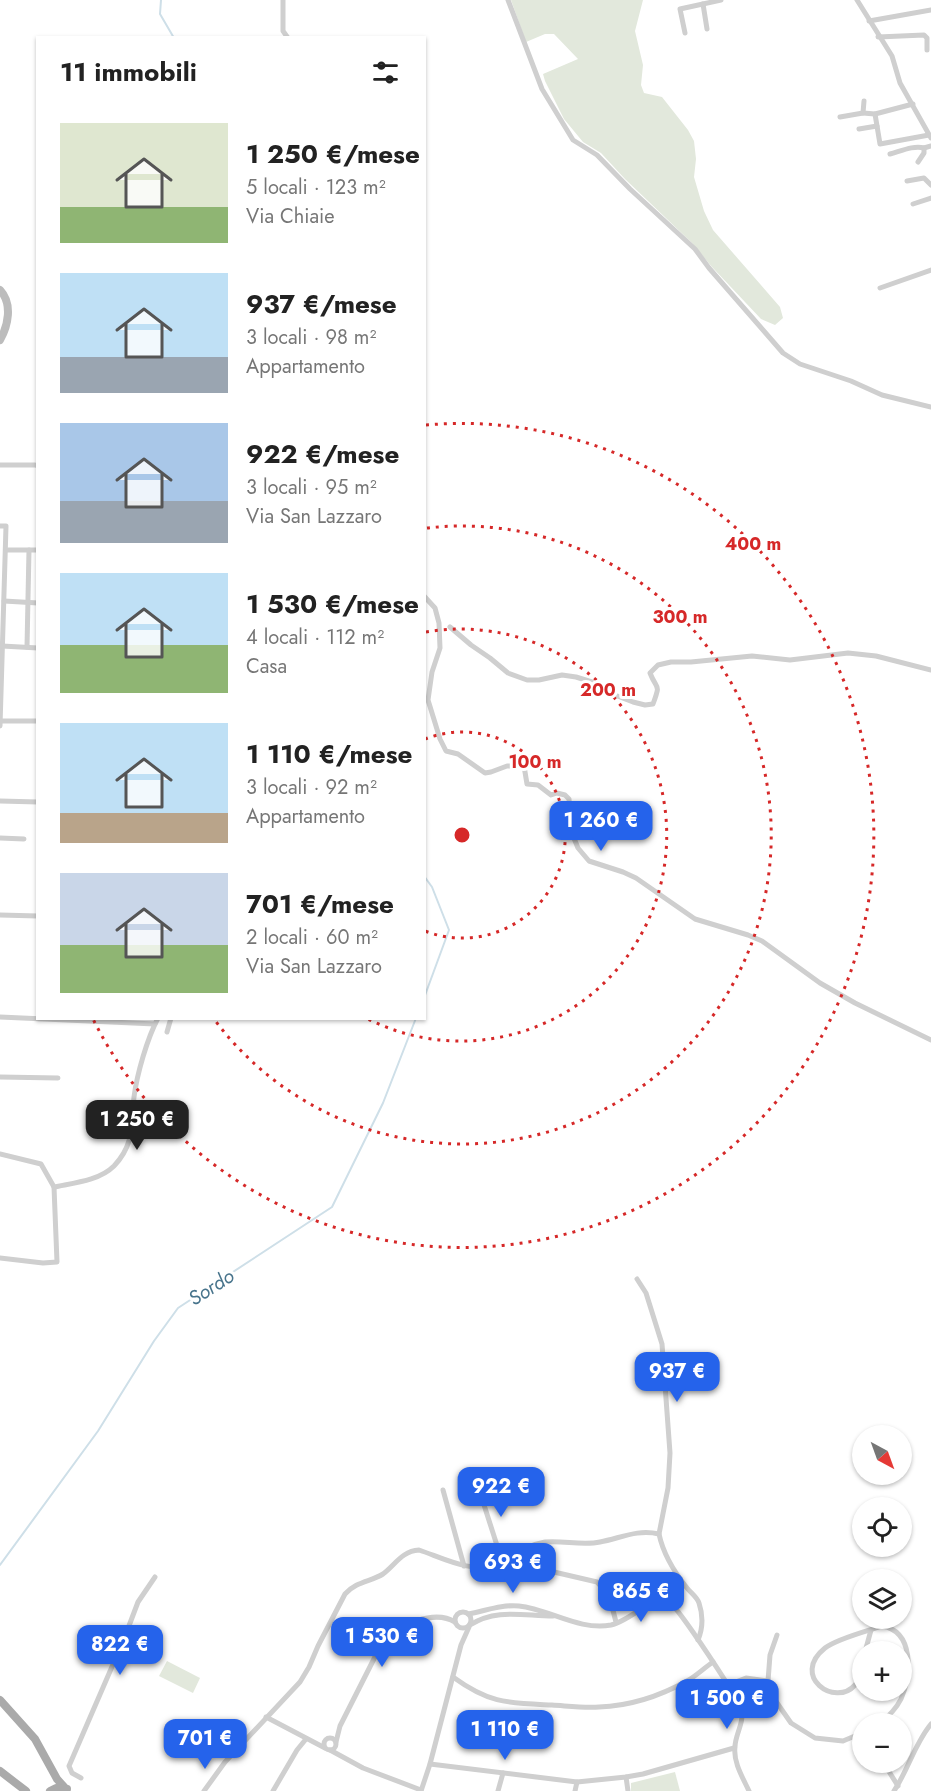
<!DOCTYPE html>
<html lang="it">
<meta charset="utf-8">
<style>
body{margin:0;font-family:Jost,sans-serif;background:#f6f6f6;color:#222;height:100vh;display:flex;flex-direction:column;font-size:22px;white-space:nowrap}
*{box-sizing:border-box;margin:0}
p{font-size:20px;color:#767676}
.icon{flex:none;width:33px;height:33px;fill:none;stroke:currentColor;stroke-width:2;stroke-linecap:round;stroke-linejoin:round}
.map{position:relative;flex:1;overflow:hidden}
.details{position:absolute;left:36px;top:36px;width:390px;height:984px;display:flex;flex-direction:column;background:#fff;border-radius:0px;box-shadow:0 2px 4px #0004}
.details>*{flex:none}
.needle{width:39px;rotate:139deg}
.tools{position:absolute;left:852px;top:1425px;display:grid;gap:12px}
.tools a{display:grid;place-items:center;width:60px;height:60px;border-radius:50%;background:#fff;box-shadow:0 2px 4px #0004;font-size:30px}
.price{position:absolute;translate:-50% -51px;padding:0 14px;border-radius:12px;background:#2563eb;color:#fff;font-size:20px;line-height:39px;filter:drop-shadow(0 2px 3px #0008)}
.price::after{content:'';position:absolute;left:50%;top:36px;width:18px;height:14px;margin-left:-9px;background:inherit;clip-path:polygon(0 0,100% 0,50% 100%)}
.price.current{background:#222;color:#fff}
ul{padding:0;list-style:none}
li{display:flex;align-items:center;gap:18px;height:150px;padding:0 24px}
li span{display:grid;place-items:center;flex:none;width:168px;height:120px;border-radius:0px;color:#555}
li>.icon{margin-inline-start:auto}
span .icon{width:72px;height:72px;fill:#fffc;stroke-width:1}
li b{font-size:26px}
h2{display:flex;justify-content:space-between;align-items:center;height:72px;padding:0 24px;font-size:26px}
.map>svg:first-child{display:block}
.green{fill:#e2e8dc}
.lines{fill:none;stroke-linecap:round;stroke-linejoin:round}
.stream{stroke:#cedfe8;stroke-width:2}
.minor{stroke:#cfcfcf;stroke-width:5}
.secondary{stroke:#bcbcbc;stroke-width:8}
.primary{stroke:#aaa;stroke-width:8}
.ring{fill:none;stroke:#d62828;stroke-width:3;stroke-dasharray:3 6}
.labels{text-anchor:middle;stroke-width:6;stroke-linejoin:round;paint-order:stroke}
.water-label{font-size:20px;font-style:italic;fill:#48748c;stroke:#fff}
.centre{fill:#d62828;stroke:#fff;stroke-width:3}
.ring-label{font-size:18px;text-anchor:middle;font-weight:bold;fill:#d62828;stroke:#fff;stroke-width:6;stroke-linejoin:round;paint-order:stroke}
</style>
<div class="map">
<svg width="931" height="1791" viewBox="0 0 931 1791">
<rect width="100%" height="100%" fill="#fff"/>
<g class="green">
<path d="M511 0H643L635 31 643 65 641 85 644 93 662 97 688 130 694 141 696 159 694 177 704 211 713 230 780 307 783 318 775 325 761 319 712 267 692 243 625 179 601 153 583 142 564 119 545 81 543 74 578 59 554 34H545L526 42Z"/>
<path d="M167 1661 200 1678 193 1693 159 1676Z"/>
<path d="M675 1772 680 1791H631V1783Z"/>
</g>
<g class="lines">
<g class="stream">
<path d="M161 0 160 14 174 38"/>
<path d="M424 876 432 887 449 930 424 998"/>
<path d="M0 1565 98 1431 154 1341 178 1308 332 1207 383 1103 416 1018"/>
</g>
<g class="minor">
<path d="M283 0V31L288 38"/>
<path d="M508 0 542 89 573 140 597 155 630 189 695 249 709 268 783 353 800 364 851 381 882 395 931 407"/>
<path d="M857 0 892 56 900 83 931 138"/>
<path d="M703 4 707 29"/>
<path d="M869 21 931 10"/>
<path d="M685 33 680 9 721 0"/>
<path d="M878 37 924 35 927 38V50"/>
<path d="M864 101 863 113 875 114 913 104"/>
<path d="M875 114 880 144 929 135"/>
<path d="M840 117 863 113"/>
<path d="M859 129 877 126"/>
<path d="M890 154C901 151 914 145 924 148L931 146"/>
<path d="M918 162 924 153V148"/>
<path d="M907 181 924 178 931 185"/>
<path d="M913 204 931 198"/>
<path d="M880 288 931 270"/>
<path d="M0 465H35L38 466"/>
<path d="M0 526H6L0 726"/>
<path d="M6 550H38"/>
<path d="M424 596 435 608 439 623 440 648 432 672 428 700 440 739 446 751 458 754 485 773 491 772 507 766H524L527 784 538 785 551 795 557 793 565 795 569 799 571 831 578 848 589 861 623 872 636 878 695 919 748 935 762 941 820 983 855 1003 931 1040"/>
<path d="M4 601 38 603"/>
<path d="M450 627 471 645 490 658 508 673 527 680H539L562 675 576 677 592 682 607 692 633 702 645 705 653 704C661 682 657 691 650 673L658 665 671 662H691L752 656 790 660 848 653 876 656 931 670"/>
<path d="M2 646 38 648"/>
<path d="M27 647 29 550"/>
<path d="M0 721H38"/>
<path d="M0 801 38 802"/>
<path d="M0 838 24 839"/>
<path d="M0 915 38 916"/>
<path d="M0 1017 155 1024"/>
<path d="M167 1032 171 1018"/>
<path d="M0 1077 58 1078"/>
<path d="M0 1154 41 1164 54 1187 57 1262 43 1263 0 1258"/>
<path d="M54 1187C73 1183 99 1181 114 1166 135 1144 131 1124 134 1097 137 1074 147 1039 158 1018"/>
<path d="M637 1279 646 1293 662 1344 670 1453 668 1488 659 1534"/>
<path d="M477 1483 502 1561"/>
<path d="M443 1490 464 1566"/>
<path d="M554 1572 597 1582 609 1595 616 1622"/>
<circle cx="463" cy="1620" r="8"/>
<path d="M468 1614C485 1611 502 1604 519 1606 549 1609 579 1631 611 1625 625 1622 643 1607 656 1599 660 1600 666 1600 669 1602 678 1607 739 1699 742 1711 744 1723 735 1735 735 1747 733 1762 743 1778 749 1791"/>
<path d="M470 1625C496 1608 524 1616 553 1616"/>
<path d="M865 1652 871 1630"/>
<path d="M862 1663C861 1670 859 1680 855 1685 835 1708 790 1676 825 1648 836 1639 867 1631 882 1626 914 1631 912 1675 901 1699 896 1709 888 1717 879 1724"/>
<path d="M453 1677C490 1704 508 1703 552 1705 568 1706 583 1708 599 1707 629 1706 660 1696 687 1681 696 1676 704 1668 713 1662"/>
<path d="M768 1681 770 1655 777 1635"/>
<path d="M728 1685 746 1678 768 1681 775 1700 791 1723 815 1738 843 1741 862 1733"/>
<path d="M266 1717 325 1748"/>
<circle cx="330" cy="1744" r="6"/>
<path d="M336 1742 340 1726 383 1641C399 1625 434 1609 455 1622"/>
<path d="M330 1750 363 1768 421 1790"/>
<path d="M883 1762 898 1786"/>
<path d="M430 1764 577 1782 626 1777 643 1774 734 1748"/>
<path d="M626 1777 628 1791"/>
<path d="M81 1778 72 1773 69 1766 124 1639 138 1602 155 1577"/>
<path d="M204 1791 225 1762 300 1682 309 1667 318 1646 345 1594C357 1581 370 1582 383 1574 395 1565 402 1551 419 1550 443 1558 473 1575 499 1563 515 1555 527 1545 545 1542 563 1540 582 1546 600 1542 621 1538 637 1529 659 1534 663 1553 675 1573 687 1588 691 1593 697 1597 699 1603 703 1615 703 1628 698 1640"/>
<path d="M273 1791 297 1750 306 1739"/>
<path d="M421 1791 430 1764 461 1645 469 1627"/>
<path d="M498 1791 503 1773"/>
<path d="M575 1791 577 1782"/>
<path d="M894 1791C908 1770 915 1743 931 1724"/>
</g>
<path class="secondary" d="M0 290C13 304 8 326 0 340"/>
<g class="primary">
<path d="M0 1700 35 1739 57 1779 66 1789"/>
<path d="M0 1771 26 1791"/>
<path d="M50 1791 56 1788 67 1789"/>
</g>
</g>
<g class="ring">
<path d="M425 739A103 103 0 1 1 425 931"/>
<path d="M426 632A206 206 0 1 1 368 1019"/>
<path d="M427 528A309 309 0 1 1 214 1019"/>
<path d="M426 425A412 412 0 1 1 93 1019"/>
</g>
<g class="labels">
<g class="water-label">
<text transform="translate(211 1287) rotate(-33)" y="7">Sordo</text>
</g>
</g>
<circle cx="462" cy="835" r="9" class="centre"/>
<g class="ring-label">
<text x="753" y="550">400 m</text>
<text x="680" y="623">300 m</text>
<text x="608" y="696">200 m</text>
<text x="535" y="768">100 m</text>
</g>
</svg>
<div class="tools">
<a><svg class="needle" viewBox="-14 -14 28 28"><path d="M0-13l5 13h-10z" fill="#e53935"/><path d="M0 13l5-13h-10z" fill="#767676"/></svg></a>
<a><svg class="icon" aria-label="locate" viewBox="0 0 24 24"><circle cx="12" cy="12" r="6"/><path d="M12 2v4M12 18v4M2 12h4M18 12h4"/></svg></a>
<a><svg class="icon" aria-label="layers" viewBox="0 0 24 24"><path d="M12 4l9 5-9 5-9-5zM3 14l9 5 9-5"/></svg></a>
<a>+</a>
<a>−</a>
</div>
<b class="price" style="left:601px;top:852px">1 260 €</b>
<b class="price current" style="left:137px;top:1151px">1 250 €</b>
<b class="price" style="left:677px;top:1403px">937 €</b>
<b class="price" style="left:501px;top:1518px">922 €</b>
<b class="price" style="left:513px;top:1594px">693 €</b>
<b class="price" style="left:641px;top:1623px">865 €</b>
<b class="price" style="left:382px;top:1668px">1 530 €</b>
<b class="price" style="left:120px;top:1676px">822 €</b>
<b class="price" style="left:727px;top:1730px">1 500 €</b>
<b class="price" style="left:505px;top:1761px">1 110 €</b>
<b class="price" style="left:205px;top:1770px">701 €</b>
<section class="details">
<h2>11 immobili<svg class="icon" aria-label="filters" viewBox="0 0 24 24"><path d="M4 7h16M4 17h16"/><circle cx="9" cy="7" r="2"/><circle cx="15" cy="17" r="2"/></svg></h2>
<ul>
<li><span style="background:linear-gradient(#dfe7d0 70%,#8fb573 0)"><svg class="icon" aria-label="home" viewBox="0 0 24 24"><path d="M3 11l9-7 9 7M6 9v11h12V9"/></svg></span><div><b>1 250 €/mese</b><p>5 locali · 123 m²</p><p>Via Chiaie</p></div></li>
<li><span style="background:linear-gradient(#bfe0f5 70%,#9aa5b1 0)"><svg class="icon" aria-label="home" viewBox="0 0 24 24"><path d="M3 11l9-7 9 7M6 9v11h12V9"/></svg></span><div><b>937 €/mese</b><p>3 locali · 98 m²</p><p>Appartamento</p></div></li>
<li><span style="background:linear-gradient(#a9c7e8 65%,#9aa5b1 0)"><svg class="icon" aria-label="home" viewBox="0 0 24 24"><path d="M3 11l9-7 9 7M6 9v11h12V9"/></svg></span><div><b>922 €/mese</b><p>3 locali · 95 m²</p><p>Via San Lazzaro</p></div></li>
<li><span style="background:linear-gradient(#bfe0f5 60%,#8fb573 0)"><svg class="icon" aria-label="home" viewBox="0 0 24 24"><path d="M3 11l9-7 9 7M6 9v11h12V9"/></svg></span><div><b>1 530 €/mese</b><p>4 locali · 112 m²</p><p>Casa</p></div></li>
<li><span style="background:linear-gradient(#bfe0f5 75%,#b9a48a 0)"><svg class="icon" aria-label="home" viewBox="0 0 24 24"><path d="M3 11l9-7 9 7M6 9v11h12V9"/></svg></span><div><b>1 110 €/mese</b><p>3 locali · 92 m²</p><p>Appartamento</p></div></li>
<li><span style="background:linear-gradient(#c9d6e8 60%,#8fb573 0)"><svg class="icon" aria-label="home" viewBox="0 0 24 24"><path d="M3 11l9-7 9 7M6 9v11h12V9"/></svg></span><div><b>701 €/mese</b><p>2 locali · 60 m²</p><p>Via San Lazzaro</p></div></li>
</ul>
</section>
</div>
